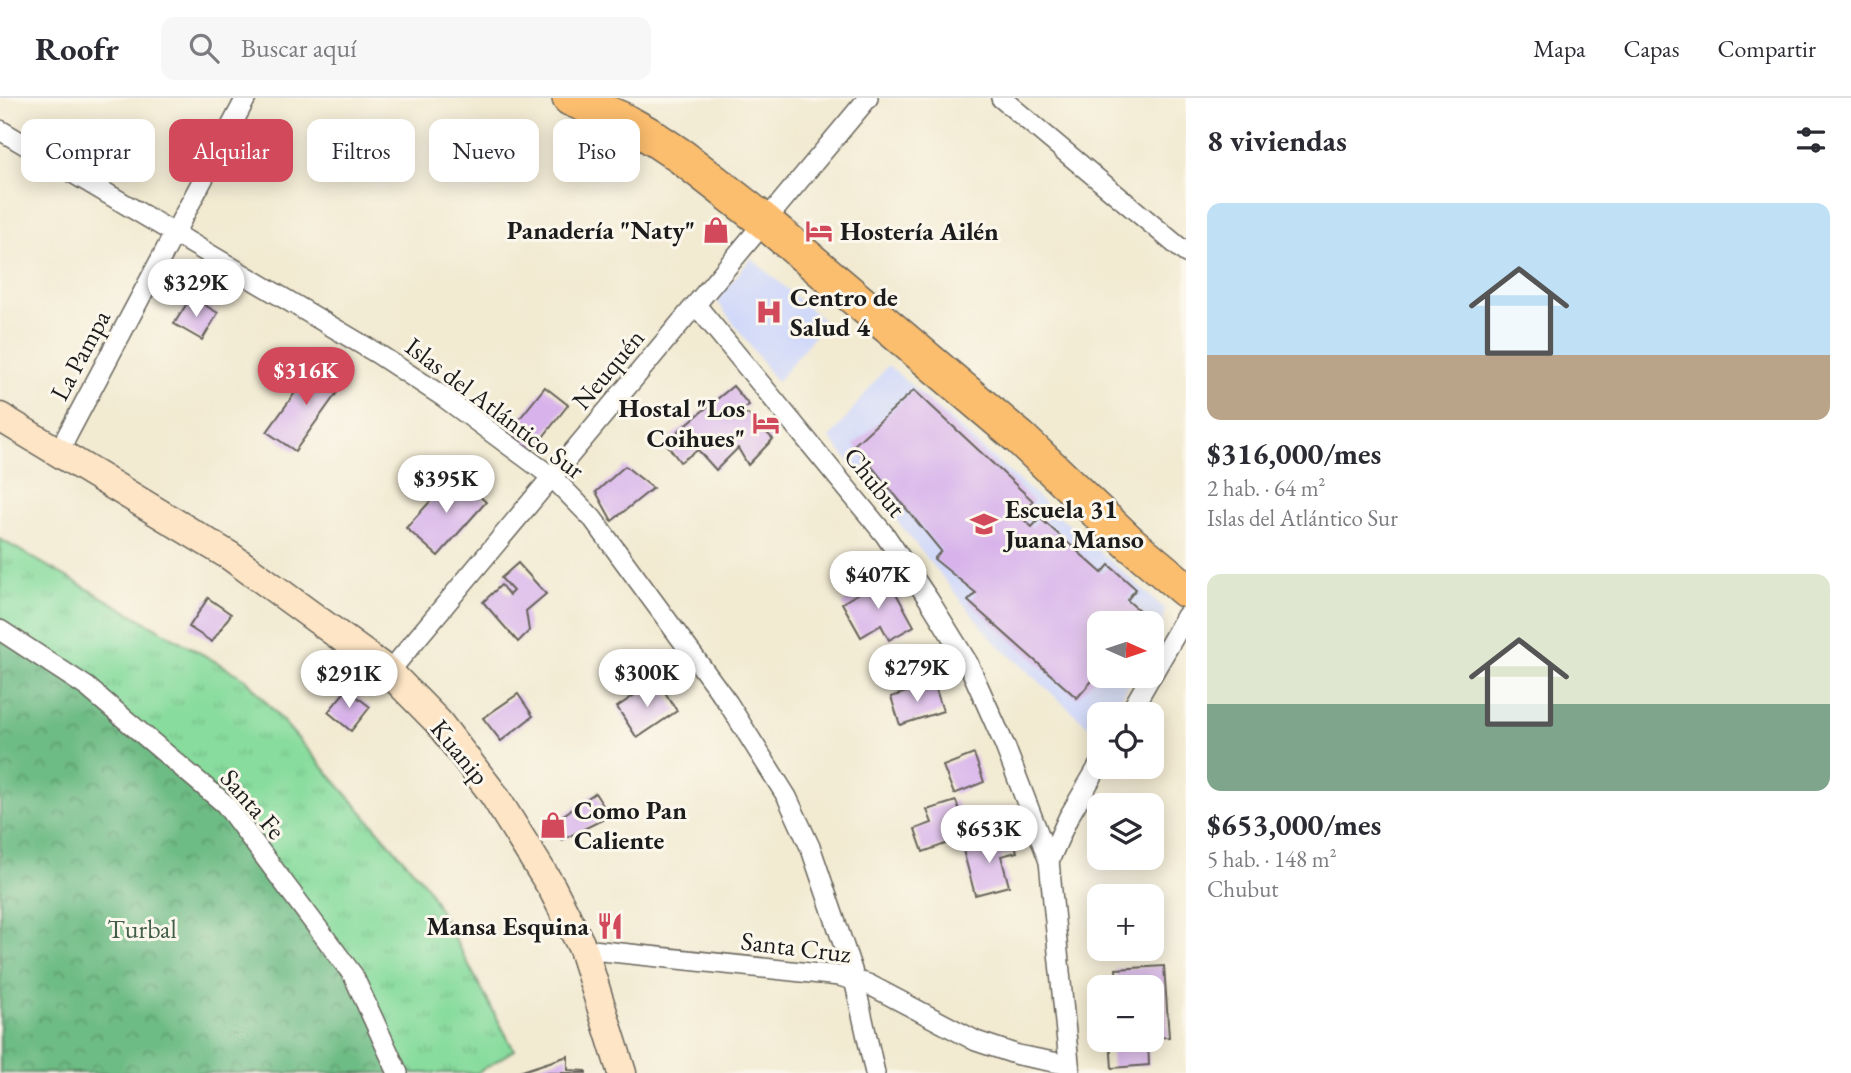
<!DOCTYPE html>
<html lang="es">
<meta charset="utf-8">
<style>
body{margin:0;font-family:"EB Garamond",serif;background:#f7f7f7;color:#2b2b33;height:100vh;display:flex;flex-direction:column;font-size:26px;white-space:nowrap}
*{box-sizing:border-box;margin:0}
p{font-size:23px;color:#7c7c81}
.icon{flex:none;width:38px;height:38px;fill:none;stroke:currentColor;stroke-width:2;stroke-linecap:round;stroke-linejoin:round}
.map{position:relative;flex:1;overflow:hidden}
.side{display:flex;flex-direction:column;background:#fff;width:665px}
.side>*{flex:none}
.banner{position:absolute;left:21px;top:21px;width:665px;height:63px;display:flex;gap:14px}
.needle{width:46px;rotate:93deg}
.tools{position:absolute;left:1087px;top:513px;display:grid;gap:14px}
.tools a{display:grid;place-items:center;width:77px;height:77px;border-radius:14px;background:#fff;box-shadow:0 4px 18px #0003;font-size:35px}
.price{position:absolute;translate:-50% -60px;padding:0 16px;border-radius:24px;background:#fff;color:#222;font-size:23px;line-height:46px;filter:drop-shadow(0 2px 4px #0008)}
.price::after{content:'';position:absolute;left:50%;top:42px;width:21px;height:16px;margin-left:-10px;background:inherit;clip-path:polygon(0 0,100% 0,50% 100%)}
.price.on{background:#d1495b;color:#fff}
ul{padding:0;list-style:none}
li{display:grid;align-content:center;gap:14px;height:371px;padding:0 21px}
li span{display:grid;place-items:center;height:217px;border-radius:14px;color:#555}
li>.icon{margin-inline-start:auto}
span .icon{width:126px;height:126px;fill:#fffc;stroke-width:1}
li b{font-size:30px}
h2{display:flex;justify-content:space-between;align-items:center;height:84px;padding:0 21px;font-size:30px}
.pill{padding:0 24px;border-radius:14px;background:#fff;box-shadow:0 4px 18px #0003;font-size:24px;line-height:63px}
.pill.on{background:#d1495b;color:#fff}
header{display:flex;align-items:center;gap:42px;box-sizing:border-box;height:98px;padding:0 35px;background:#fff;border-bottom:2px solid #e1e1e2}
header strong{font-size:33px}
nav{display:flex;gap:38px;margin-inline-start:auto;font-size:24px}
.search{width:490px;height:63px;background:#f7f7f7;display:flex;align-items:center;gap:18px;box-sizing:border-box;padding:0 24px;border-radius:14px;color:#7c7c81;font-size:26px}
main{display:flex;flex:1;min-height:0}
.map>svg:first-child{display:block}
.built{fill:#d1d9f9}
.grass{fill:url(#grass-tufts);stroke:#527c5d;stroke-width:2}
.forest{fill:url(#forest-crowns);stroke:#456c50;stroke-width:2}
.building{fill:#d8b3eb}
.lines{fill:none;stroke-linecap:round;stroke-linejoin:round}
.street-casing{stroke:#67645b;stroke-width:22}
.secondary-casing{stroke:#67645b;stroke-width:31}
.highway-casing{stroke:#67645b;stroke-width:38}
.street{stroke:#fff;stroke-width:19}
.secondary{stroke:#fde5c5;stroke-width:28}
.highway{stroke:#fbbd6e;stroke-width:35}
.labels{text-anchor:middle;stroke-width:6;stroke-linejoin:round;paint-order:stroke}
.poi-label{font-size:26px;font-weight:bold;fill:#1c1c1c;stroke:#fbf7ec;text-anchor:start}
.street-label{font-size:26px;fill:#1c1c1c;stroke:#fbf7ec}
.park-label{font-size:26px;fill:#425f4a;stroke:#fbf7ec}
</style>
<header>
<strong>Roofr</strong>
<div class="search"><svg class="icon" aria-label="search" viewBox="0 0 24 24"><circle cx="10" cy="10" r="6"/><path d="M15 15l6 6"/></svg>Buscar aquí</div>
<nav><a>Mapa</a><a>Capas</a><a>Compartir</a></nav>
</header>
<main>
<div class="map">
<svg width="1186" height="975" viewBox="0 0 1186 975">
<defs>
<pattern id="grass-tufts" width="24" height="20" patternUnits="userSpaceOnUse" patternTransform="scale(1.75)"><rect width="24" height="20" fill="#88dc9e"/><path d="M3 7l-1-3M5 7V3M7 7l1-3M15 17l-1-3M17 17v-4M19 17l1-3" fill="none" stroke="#75bc88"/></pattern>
<pattern id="forest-crowns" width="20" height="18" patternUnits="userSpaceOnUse" patternTransform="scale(1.75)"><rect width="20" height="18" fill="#6ebc85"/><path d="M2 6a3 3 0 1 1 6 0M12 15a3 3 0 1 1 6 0" fill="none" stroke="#5a986c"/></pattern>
</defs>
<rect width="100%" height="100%" fill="#fbf7ec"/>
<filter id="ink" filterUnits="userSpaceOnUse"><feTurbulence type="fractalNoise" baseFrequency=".0143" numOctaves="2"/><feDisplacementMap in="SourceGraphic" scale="14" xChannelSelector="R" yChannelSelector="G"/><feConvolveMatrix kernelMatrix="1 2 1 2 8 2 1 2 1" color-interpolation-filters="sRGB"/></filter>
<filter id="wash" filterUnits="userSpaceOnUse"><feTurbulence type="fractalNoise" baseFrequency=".00686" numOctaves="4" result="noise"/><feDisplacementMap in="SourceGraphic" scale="28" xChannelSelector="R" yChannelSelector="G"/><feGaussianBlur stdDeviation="1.57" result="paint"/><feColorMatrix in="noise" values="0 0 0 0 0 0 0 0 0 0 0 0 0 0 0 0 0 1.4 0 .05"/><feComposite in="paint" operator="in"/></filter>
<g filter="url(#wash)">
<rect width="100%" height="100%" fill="#f2ead1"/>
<g class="built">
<path d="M751 160 825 224 777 284 717 203Z"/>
<path d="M888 267 1165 511 1162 529 1152 547V525H1099V578H1134L1111 616H1099V638L993 542 830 340Z"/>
</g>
<path class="grass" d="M0 441 246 581 426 787 514 952 477 975H398L0 532Z"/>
<path class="forest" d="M0 532 87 589 242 729 353 877 398 975H0Z"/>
<g id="blocks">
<g class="building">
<path d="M191 199 218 215 202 242 174 226Z"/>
<path d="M317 264 338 279 346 282 295 353 267 334Z"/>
<path d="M733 288 749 307 732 318 748 316 773 341 748 367 738 350 716 372 698 352 680 364 665 344Z"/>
<path d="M545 289 568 307 532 353 509 334Z"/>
<path d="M914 292 1033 403 1021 419 1032 429 1040 420 1102 475 1109 467 1136 491 1127 502 1148 520 1143 525H1099V575L1077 600 968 503 976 495 934 461 941 453 854 347Z"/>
<path d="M625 368 653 390 612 423 596 394Z"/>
<path d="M455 376 486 404 438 458 406 430Z"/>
<path d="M518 465 546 496 526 513 529 533 518 544 483 504 501 487 509 497 513 493 501 480Z"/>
<path d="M887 479 914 528 889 542 881 527 861 539 842 505Z"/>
<path d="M208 500 231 516 212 544 189 529Z"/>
<path d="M657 582 677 613 637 640 617 609Z"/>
<path d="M934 585 943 613 900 627 891 599Z"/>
<path d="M347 591 370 609 351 633 328 614Z"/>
<path d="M518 596 533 618 501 643 483 620Z"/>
<path d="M974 656 984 684 954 696 943 668Z"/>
<path d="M595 695 610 718 562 742 552 725Z"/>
<path d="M956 703 968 738 923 754 915 731 932 725 927 712Z"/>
<path d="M1013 738 1017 754 1001 758 1009 788 975 797 963 752Z"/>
<path d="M1164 868 1169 939 1152 940V889H1101V887L1117 886 1116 871Z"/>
<path d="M1110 942H1148L1149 967 1112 970Z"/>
<path d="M568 958V972L586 973V975H516Z"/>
</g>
</g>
</g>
<g filter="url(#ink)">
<use href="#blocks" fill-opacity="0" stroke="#67645b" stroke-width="2"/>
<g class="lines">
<defs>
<g id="street">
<path d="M1001 0 1186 155"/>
<path d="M0 32 378 256 442 298 552 379 593 421 728 605 787 699 811 751 852 872 875 975"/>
<path d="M696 207 885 437 929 502 968 565 1005 648 1049 763 1070 975"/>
<path d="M59 353 246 0"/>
<path d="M0 532 87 589 225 706 353 877 398 975"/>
<path d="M389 574 868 0"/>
<path d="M1152 577 1186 518"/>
<path d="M1129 616 1151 578"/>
<path d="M1049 763 1068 720 1099 667"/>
<path d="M583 851 839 878 868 886 976 943 1018 957 1069 967"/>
</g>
<path id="secondary" d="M0 319 230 458 389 574 438 624 494 697 552 790 583 851 622 975"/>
<path id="highway" d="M570 0 620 21 649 37 682 59 764 123 1020 340 1130 445 1186 492"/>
</defs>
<use href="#street" class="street-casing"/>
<use href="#secondary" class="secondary-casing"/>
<use href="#highway" class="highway-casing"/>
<use href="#street" class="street"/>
<use href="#secondary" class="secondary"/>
<use href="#highway" class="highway"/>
</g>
</g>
<defs>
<symbol id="shop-bare" viewBox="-9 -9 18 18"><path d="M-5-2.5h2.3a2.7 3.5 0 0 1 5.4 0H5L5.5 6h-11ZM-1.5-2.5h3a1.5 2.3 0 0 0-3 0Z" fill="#d1495b" stroke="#fbf7ec" stroke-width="2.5" paint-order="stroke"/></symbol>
<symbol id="hotel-bare" viewBox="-9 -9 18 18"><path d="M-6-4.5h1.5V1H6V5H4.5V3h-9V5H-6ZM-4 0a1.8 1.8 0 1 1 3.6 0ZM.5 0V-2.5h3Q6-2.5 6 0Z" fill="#d1495b" stroke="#fbf7ec" stroke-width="2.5" paint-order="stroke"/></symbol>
<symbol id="hospital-bare" viewBox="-9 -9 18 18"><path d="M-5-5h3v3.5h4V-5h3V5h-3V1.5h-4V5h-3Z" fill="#d1495b" stroke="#fbf7ec" stroke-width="2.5" paint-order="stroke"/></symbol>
<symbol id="school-bare" viewBox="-9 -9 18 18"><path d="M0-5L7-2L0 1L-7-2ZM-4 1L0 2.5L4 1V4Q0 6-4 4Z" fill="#d1495b" stroke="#fbf7ec" stroke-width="2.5" paint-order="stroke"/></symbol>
<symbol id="restaurant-bare" viewBox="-9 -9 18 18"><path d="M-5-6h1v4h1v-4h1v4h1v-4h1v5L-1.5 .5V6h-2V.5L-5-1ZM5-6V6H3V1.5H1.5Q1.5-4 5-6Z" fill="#d1495b" stroke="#fbf7ec" stroke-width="2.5" paint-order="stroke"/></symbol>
</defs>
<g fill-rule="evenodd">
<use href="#shop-bare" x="697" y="113" width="38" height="38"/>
<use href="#hotel-bare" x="800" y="114" width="38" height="38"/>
<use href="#hospital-bare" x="750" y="195" width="38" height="38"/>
<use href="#hotel-bare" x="747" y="306" width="38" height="38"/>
<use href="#school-bare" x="965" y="407" width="38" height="38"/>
<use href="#shop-bare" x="534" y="708" width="38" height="38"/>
<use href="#restaurant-bare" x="591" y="809" width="38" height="38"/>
</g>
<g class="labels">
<g class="poi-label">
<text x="695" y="141" text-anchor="end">Panadería "Naty"</text>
<text x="840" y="142">Hostería Ailén</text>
<text x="790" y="208">Centro de<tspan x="790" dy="30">Salud 4</tspan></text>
<text x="745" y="319" text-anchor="end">Hostal "Los<tspan x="745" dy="30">Coihues"</tspan></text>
<text x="1005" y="420">Escuela 31<tspan x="1005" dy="30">Juana Manso</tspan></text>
<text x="574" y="721">Como Pan<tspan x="574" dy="30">Caliente</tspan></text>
<text x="589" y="837" text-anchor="end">Mansa Esquina</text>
</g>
<g class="street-label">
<text transform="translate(80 257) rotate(-62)" y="9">La Pampa</text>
<text transform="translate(608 271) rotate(-50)" y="9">Neuquén</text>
<text transform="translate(495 310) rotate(37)" y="9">Islas del Atlántico Sur</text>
<text transform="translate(875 384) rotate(51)" y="9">Chubut</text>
<text transform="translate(460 654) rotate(51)" y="9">Kuanip</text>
<text transform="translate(253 706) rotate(49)" y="9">Santa Fe</text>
<text transform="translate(796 849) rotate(7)" y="9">Santa Cruz</text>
</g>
<g class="park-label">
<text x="142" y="840">Turbal</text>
</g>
</g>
</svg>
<div class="tools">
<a><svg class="needle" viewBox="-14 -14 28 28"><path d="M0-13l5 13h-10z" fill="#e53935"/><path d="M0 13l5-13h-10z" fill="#7c7c81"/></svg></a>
<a><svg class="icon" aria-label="locate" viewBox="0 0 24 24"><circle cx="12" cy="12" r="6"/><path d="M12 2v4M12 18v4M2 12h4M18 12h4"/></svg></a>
<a><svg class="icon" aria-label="layers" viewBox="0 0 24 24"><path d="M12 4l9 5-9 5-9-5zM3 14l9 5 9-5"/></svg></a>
<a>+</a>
<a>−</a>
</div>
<b class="price" style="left:196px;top:221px">$329K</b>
<b class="price on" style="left:306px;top:309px">$316K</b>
<b class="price" style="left:446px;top:417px">$395K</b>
<b class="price" style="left:878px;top:513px">$407K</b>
<b class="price" style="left:917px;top:606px">$279K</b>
<b class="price" style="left:647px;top:611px">$300K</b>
<b class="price" style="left:349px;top:612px">$291K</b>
<b class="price" style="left:989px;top:767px">$653K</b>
<div class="banner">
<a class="pill">Comprar</a>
<a class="pill on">Alquilar</a>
<a class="pill">Filtros</a>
<a class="pill">Nuevo</a>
<a class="pill">Piso</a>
</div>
</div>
<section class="side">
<h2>8 viviendas<svg class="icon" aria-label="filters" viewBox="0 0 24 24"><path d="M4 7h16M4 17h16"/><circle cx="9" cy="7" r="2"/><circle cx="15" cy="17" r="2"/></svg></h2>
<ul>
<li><span style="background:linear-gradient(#bfe0f5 70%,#b9a48a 0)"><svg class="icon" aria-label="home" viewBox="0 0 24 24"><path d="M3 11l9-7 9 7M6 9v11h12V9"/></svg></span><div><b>$316,000/mes</b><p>2 hab. · 64 m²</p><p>Islas del Atlántico Sur</p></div></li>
<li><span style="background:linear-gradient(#dfe7d0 60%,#7fa58c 0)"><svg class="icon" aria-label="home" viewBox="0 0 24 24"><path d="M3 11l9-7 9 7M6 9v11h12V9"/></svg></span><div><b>$653,000/mes</b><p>5 hab. · 148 m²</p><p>Chubut</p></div></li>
</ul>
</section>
</main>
